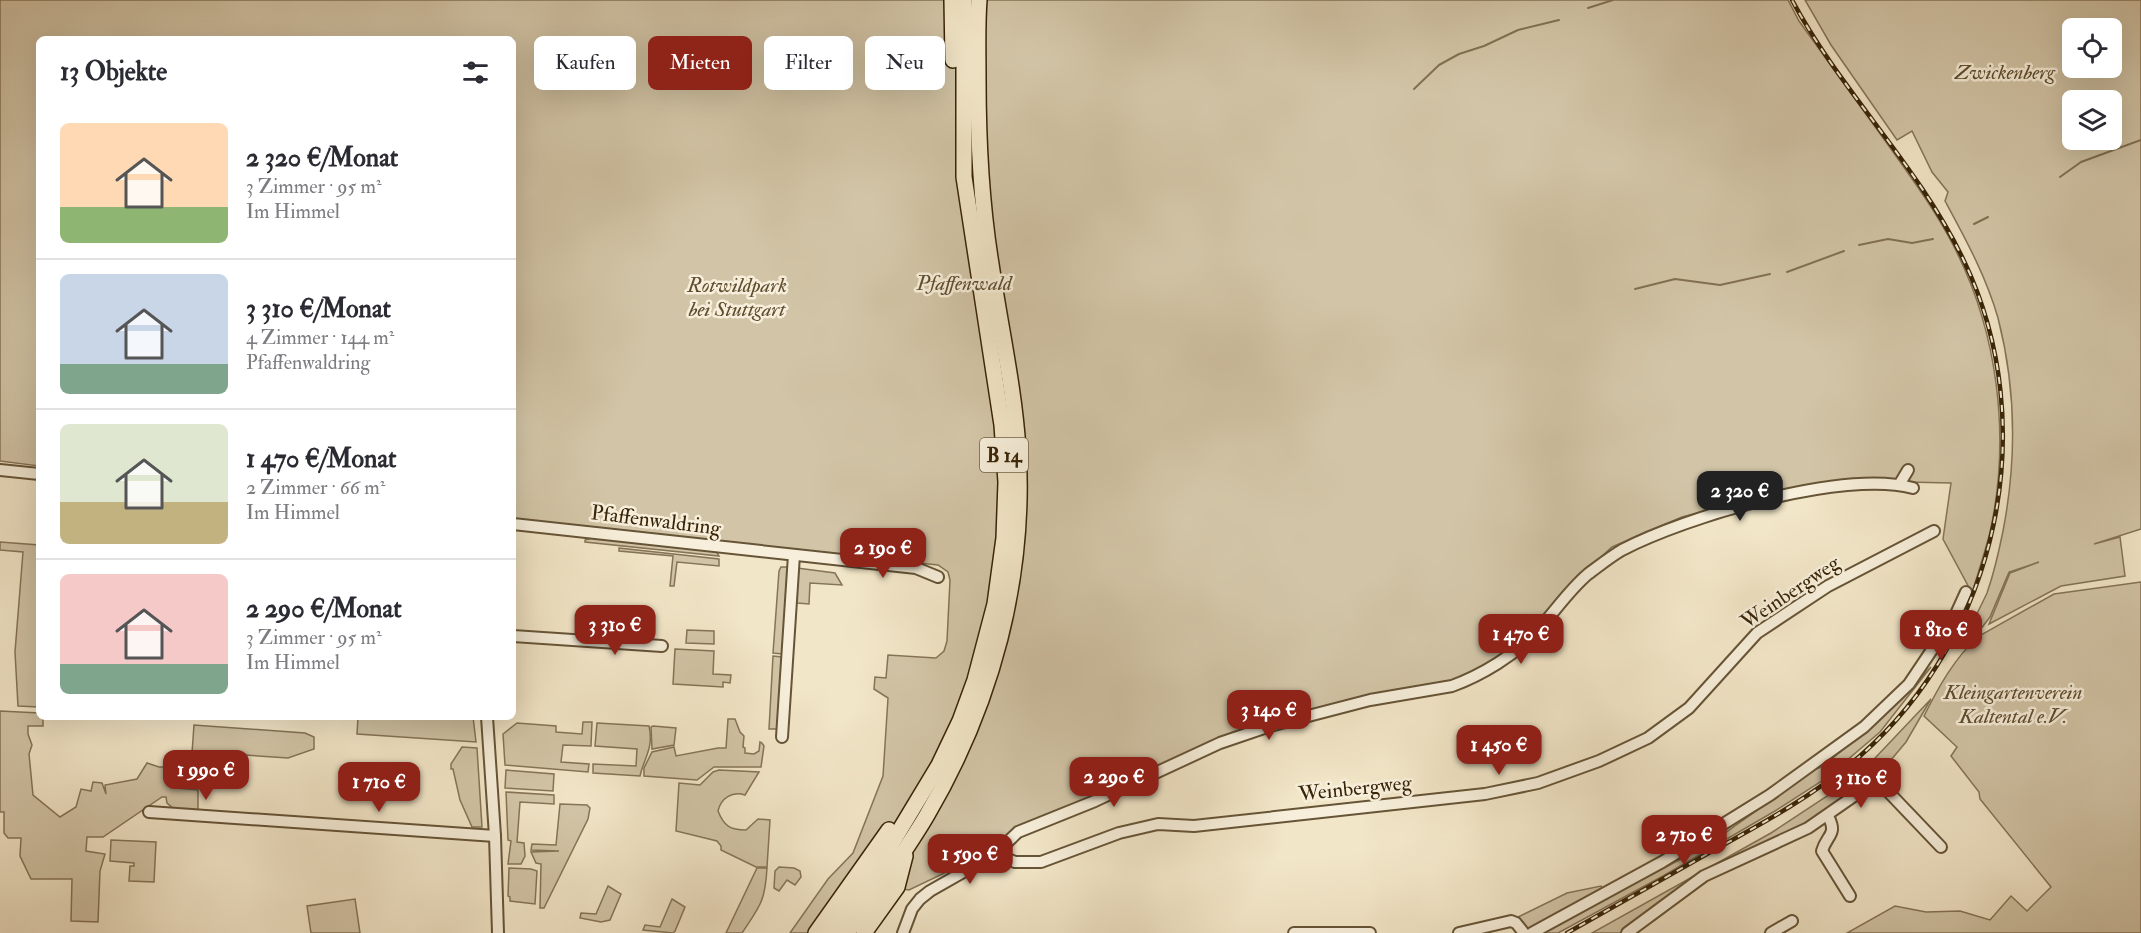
<!DOCTYPE html>
<html lang="de">
<meta charset="utf-8">
<style>
body{margin:0;font-family:"IM FELL Double Pica",serif;background:#f2f2f3;color:#2b2b33;height:100vh;display:flex;flex-direction:column;font-size:22px;white-space:nowrap}
*{box-sizing:border-box;margin:0}
p{font-size:20px;color:#7c7c81}
.icon{flex:none;width:33px;height:33px;fill:none;stroke:currentColor;stroke-width:2;stroke-linecap:round;stroke-linejoin:round}
.map{position:relative;flex:1;overflow:hidden}
.drawer{position:absolute;left:36px;top:36px;width:480px;height:684px;display:flex;flex-direction:column;background:#fff;border-radius:9px;box-shadow:0 6px 24px #0002}
.drawer>*{flex:none}
.hud{position:absolute;left:534px;top:36px;width:570px;height:54px;display:flex;gap:12px}
.controls{position:absolute;left:2062px;top:18px;display:grid;gap:12px}
.controls a{display:grid;place-items:center;width:60px;height:60px;border-radius:9px;background:#fff;box-shadow:0 6px 24px #0002;font-size:30px}
.price{position:absolute;translate:-50% -51px;padding:0 14px;border-radius:12px;background:#8f2418;color:#fff;font-size:20px;line-height:39px;filter:drop-shadow(0 2px 3px #0008)}
.price::after{content:'';position:absolute;left:50%;top:36px;width:18px;height:14px;margin-left:-9px;background:inherit;clip-path:polygon(0 0,100% 0,50% 100%)}
.price.current{background:#222;color:#fff}
ul{padding:0;list-style:none}
li{display:flex;align-items:center;gap:18px;height:150px;padding:0 24px}
li+li{border-top:2px solid #e1e1e2}
li span{display:grid;place-items:center;flex:none;width:168px;height:120px;border-radius:9px;color:#555}
li>.icon{margin-inline-start:auto}
span .icon{width:72px;height:72px;fill:#fffc;stroke-width:1}
li b{font-size:26px}
h2{display:flex;justify-content:space-between;align-items:center;height:72px;padding:0 24px;font-size:26px}
.pill{padding:0 21px;border-radius:9px;background:#fff;box-shadow:0 6px 24px #0002;font-size:21px;line-height:54px}
.pill.current{background:#8f2418;color:#fff}
.map>svg:first-child{display:block}
.green{fill:#d2c5a7;stroke:#857456;stroke-width:1.5;fill-rule:evenodd}
.lines{fill:none;stroke-linecap:round;stroke-linejoin:round}
.stream{stroke:#827153;stroke-width:2}
.minor-casing{stroke:#665436;stroke-width:14}
.highway-casing{stroke:#382406;stroke-width:18}
.minor{stroke:#f7efdb;stroke-width:10}
.highway{stroke:#f2e6c8;stroke-width:15}
.rail-casing{stroke:#382406;stroke-width:4.5}
.rail{stroke:#f7efdb;stroke-width:2;stroke-dasharray:7;stroke-linecap:butt}
.labels{text-anchor:middle;stroke-width:5;stroke-linejoin:round;paint-order:stroke}
.shield{fill:#f7efdb;stroke:#716146;stroke-width:1.5}
.shield-label{font-size:20px;font-weight:bold;fill:#382406}
.park-label{font-size:21px;font-style:italic;fill:#5e4c2e;stroke:#f7efdb}
.street-label{font-size:21px;fill:#382406;stroke:#f7efdb}
</style>
<div class="map">
<svg width="2141" height="933" viewBox="0 0 2141 933">
<rect width="100%" height="100%" fill="#f2e6c8"/>
<filter id="stains"><feTurbulence type="fractalNoise" baseFrequency=".00333" numOctaves="4"/><feColorMatrix values="0 0 0 0 .2 0 0 0 0 .09 0 0 0 0 .02 0 0 0 .5 -.17"/></filter>
<radialGradient id="worn" r=".72"><stop offset=".6" stop-color="#630" stop-opacity="0"/><stop offset="1" stop-color="#630" stop-opacity=".3"/></radialGradient>
<g class="green">
<path d="M0 0H1788L1799 21C1828 61 1857 102 1886 142 1910 176 1934 208 1953 245 1998 331 2011 437 1990 532 1985 552 1978 573 1972 593L1943 539 1951 483 1859 481 1755 498 1682 517 1612 547 1561 594 1520 644 1457 683 1368 695 1281 717 1206 745 1015 830 982 855 909 890 848 880 811 933H790L828 879 853 853 883 776 888 698 874 689 875 677 886 678 888 655 936 658 944 651 947 641 950 580 948 572 938 565 513 520V39H39V466L0 461Z"/>
<path d="M1805 0H2141V529L2094 544 2120 537 2125 576 2061 586 1989 624 2010 573 2039 562 2009 572 1990 617 1980 630 1971 626C1976 615 1982 604 1987 593 1994 573 1999 551 2003 531 2017 459 2016 388 1998 318 1986 276 1965 238 1945 201L1948 192 1932 172 1912 131 1897 140 1831 45ZM2112 28V68H2073V28ZM2112 100V140H2073V100Z"/>
<path d="M592 538 716 551 719 556 585 542V540Z"/>
<path d="M0 542 39 545V707L18 706 15 652 23 552 0 550Z"/>
<path d="M619 548 719 559V566L677 562 674 586H670L673 556 619 551Z"/>
<path d="M781 567H789L782 654 773 653 779 571Z"/>
<path d="M797 568 835 573 842 585 810 583 809 604 797 603 795 602Z"/>
<path d="M2141 582V933H1847L1895 906 1926 912 1960 911 1990 920 2011 896 2027 911 2051 887 1980 799 1979 792 1951 756 1957 747 1924 716C1938 688 1955 657 1979 636L2054 594Z"/>
<path d="M687 630 714 631V644L686 643Z"/>
<path d="M675 649 714 651 713 674 731 675 730 683 723 682V687L673 684Z"/>
<path d="M773 656 782 657 777 729H769Z"/>
<path d="M1931 667 1880 732 1825 779 1775 811 1663 876 1558 933H1539L1708 845 1815 769 1822 767 1871 726Z"/>
<path d="M1931 699 1906 742 1875 779 1813 823 1704 876 1623 933H1592L1771 833 1859 775Z"/>
<path d="M0 711 39 713V717H43V726H28V734L32 745 29 754 33 795 60 817 76 807 81 789 91 791 93 782 102 783 106 794 105 785 137 779 147 763 159 767H191L194 725 305 733 314 737V749L288 758 230 754 200 784H176V788L198 790V810L174 809 167 803 166 797H162L103 837H87L86 851 105 854 100 871 98 922 71 921 72 879H31L20 856 21 838H8L4 833V812H0Z"/>
<path d="M358 717H473L476 742 357 734Z"/>
<path d="M728 719H735L740 732 744 736 743 747 745 748V753L754 754 759 751 760 742 762 743 764 746 761 767H714L697 780 644 776V768L652 752 674 747 676 756 718 748H726Z"/>
<path d="M583 722H592L591 746 563 745 561 762 589 764 588 772 505 765 503 734 517 723 556 726V732L582 734Z"/>
<path d="M597 723 649 726C654 748 644 758 640 776L593 773V764L636 766 637 749 595 746Z"/>
<path d="M653 726 676 728 674 745 652 749 651 727Z"/>
<path d="M462 747 477 748 482 827H472L460 800 453 769H451V764Z"/>
<path d="M506 770 554 774 553 791 505 788Z"/>
<path d="M719 770 759 772 745 795C732 791 721 798 718 811 724 826 730 830 746 830L758 819 770 820 767 867H756L721 850V846L717 841 676 831 679 783 700 785 713 772Z"/>
<path d="M506 792 554 795V804L520 802 517 842 524 843 525 856 521 864H508L511 841 508 840Z"/>
<path d="M560 804 587 805 590 808 588 819 544 908H540L541 864 536 863 531 852 559 851 531 850 532 844 556 845Z"/>
<path d="M111 840 156 842 154 882 129 881 130 866H134V863L110 861Z"/>
<path d="M779 867 794 868 800 871 801 877 795 885 787 880 779 891 774 888 775 871Z"/>
<path d="M509 868 531 869 537 871 535 904 510 901V897L508 896Z"/>
<path d="M757 868H767C765 902 760 906 742 933H726Z"/>
<path d="M608 886 621 894 610 920 601 922 580 918 581 913 596 914Z"/>
<path d="M1601 886 1605 892 1527 931 1518 917 1567 893Z"/>
<path d="M355 899 360 933H311L307 906Z"/>
<path d="M672 899 685 907 675 931 673 933 643 930 645 925 660 927Z"/>
</g>
<g class="lines">
<g class="stream">
<path d="M1588 8 1613 0"/>
<path d="M1414 89 1439 65 1459 54 1484 46 1518 30 1559 20"/>
<path d="M2060 177 2081 162 2141 140"/>
<path d="M1974 224 1988 217"/>
<path d="M1859 245 1888 239 1912 243 1933 239"/>
<path d="M1787 272 1844 251"/>
<path d="M1635 289 1675 279 1720 285 1770 274"/>
</g>
<defs>
<g id="minor">
<path d="M0 470 39 474"/>
<path d="M1899 485 1908 470"/>
<path d="M513 524 916 568 938 577"/>
<path d="M513 636 662 646"/>
<path d="M487 717 495 836 498 933"/>
<path d="M782 737 794 555"/>
<path d="M149 812 495 836"/>
<path d="M1828 816C1838 835 1827 834 1822 851L1850 896"/>
<path d="M995 854 1015 862H1041L1119 833 1158 824 1194 826 1485 794 1538 783 1599 761 1648 738 1689 708 1757 633 1828 586 1934 531"/>
<path d="M903 933 912 909 920 899 930 891 995 854 1018 832 1095 801 1220 743 1270 726 1370 700 1452 686C1482 675 1515 655 1536 632 1554 613 1568 591 1588 574 1599 566 1610 557 1622 550 1685 517 1844 469 1913 488"/>
<path d="M1294 933H1370"/>
<path d="M1459 933 1511 921 1516 923 1524 933"/>
<path d="M1532 933 1662 862 1770 795 1864 727 1909 684 1956 614 1966 592"/>
<path d="M1627 933 1704 876 1808 828 1877 780 1941 847"/>
<path d="M1771 933 1792 921"/>
</g>
<g id="highway">
<path d="M952 0 953 60"/>
<path d="M816 933 889 830"/>
<path d="M831 933 886 853 939 765 960 721 975 680 995 604 1004 538 1006 482 1002 425 964 177V0"/>
<path d="M847 933C874 894 903 856 927 815 992 704 1026 578 1018 449 1014 387 1000 326 991 264 981 203 978 141 978 79 978 52 977 26 979 0"/>
<path d="M864 933 897 887 905 856"/>
</g>
</defs>
<use href="#minor" class="minor-casing"/>
<use href="#highway" class="highway-casing"/>
<use href="#minor" class="minor"/>
<use href="#highway" class="highway"/>
<defs>
<path id="rail" d="M1567 933C1616 905 1665 878 1714 850 1765 822 1816 794 1860 756 1998 636 2043 426 1964 261 1919 166 1841 92 1792 0"/>
</defs>
<use href="#rail" class="rail-casing"/>
<use href="#rail" class="rail"/>
</g>
<g class="labels">
<rect class="shield" x="980" y="438" width="48" height="34" rx="4.5"/>
<g class="shield-label">
<text x="1004" y="462">B 14</text>
</g>
<g class="park-label">
<text x="2005" y="79">Zwickenberg</text>
<text x="964" y="290">Pfaffenwald</text>
<text x="737" y="292">Rotwildpark<tspan x="737" dy="24">bei Stuttgart</tspan></text>
<text x="2013" y="699">Kleingartenverein<tspan x="2013" dy="24">Kaltental e.V.</tspan></text>
</g>
<g class="street-label">
<text transform="translate(656 520) rotate(7)" y="7">Pfaffenwaldring</text>
<text transform="translate(1790 592) rotate(-34)" y="7">Weinbergweg</text>
<text transform="translate(1355 788) rotate(-6)" y="7">Weinbergweg</text>
</g>
</g>
<rect width="100%" height="100%" filter="url(#stains)"/>
<rect width="100%" height="100%" fill="url(#worn)"/>
</svg>
<div class="controls">
<a><svg class="icon" aria-label="locate" viewBox="0 0 24 24"><circle cx="12" cy="12" r="6"/><path d="M12 2v4M12 18v4M2 12h4M18 12h4"/></svg></a>
<a><svg class="icon" aria-label="layers" viewBox="0 0 24 24"><path d="M12 4l9 5-9 5-9-5zM3 14l9 5 9-5"/></svg></a>
</div>
<b class="price current" style="left:1740px;top:522px">2 320 €</b>
<b class="price" style="left:883px;top:579px">2 190 €</b>
<b class="price" style="left:615px;top:656px">3 310 €</b>
<b class="price" style="left:1941px;top:661px">1 810 €</b>
<b class="price" style="left:1521px;top:665px">1 470 €</b>
<b class="price" style="left:1269px;top:741px">3 140 €</b>
<b class="price" style="left:1499px;top:776px">1 450 €</b>
<b class="price" style="left:206px;top:801px">1 990 €</b>
<b class="price" style="left:1114px;top:808px">2 290 €</b>
<b class="price" style="left:1861px;top:809px">3 110 €</b>
<b class="price" style="left:379px;top:813px">1 710 €</b>
<b class="price" style="left:1684px;top:866px">2 710 €</b>
<b class="price" style="left:970px;top:885px">1 590 €</b>
<div class="hud">
<a class="pill">Kaufen</a>
<a class="pill current">Mieten</a>
<a class="pill">Filter</a>
<a class="pill">Neu</a>
</div>
<section class="drawer">
<h2>13 Objekte<svg class="icon" aria-label="filters" viewBox="0 0 24 24"><path d="M4 7h16M4 17h16"/><circle cx="9" cy="7" r="2"/><circle cx="15" cy="17" r="2"/></svg></h2>
<ul>
<li><span style="background:linear-gradient(#ffd9b3 70%,#8fb573 0)"><svg class="icon" aria-label="home" viewBox="0 0 24 24"><path d="M3 11l9-7 9 7M6 9v11h12V9"/></svg></span><div><b>2 320 €/Monat</b><p>3 Zimmer · 95 m²</p><p>Im Himmel</p></div></li>
<li><span style="background:linear-gradient(#c9d6e8 75%,#7fa58c 0)"><svg class="icon" aria-label="home" viewBox="0 0 24 24"><path d="M3 11l9-7 9 7M6 9v11h12V9"/></svg></span><div><b>3 310 €/Monat</b><p>4 Zimmer · 144 m²</p><p>Pfaffenwaldring</p></div></li>
<li><span style="background:linear-gradient(#dfe7d0 65%,#c2b280 0)"><svg class="icon" aria-label="home" viewBox="0 0 24 24"><path d="M3 11l9-7 9 7M6 9v11h12V9"/></svg></span><div><b>1 470 €/Monat</b><p>2 Zimmer · 66 m²</p><p>Im Himmel</p></div></li>
<li><span style="background:linear-gradient(#f6c9c9 75%,#7fa58c 0)"><svg class="icon" aria-label="home" viewBox="0 0 24 24"><path d="M3 11l9-7 9 7M6 9v11h12V9"/></svg></span><div><b>2 290 €/Monat</b><p>3 Zimmer · 95 m²</p><p>Im Himmel</p></div></li>
</ul>
</section>
</div>
